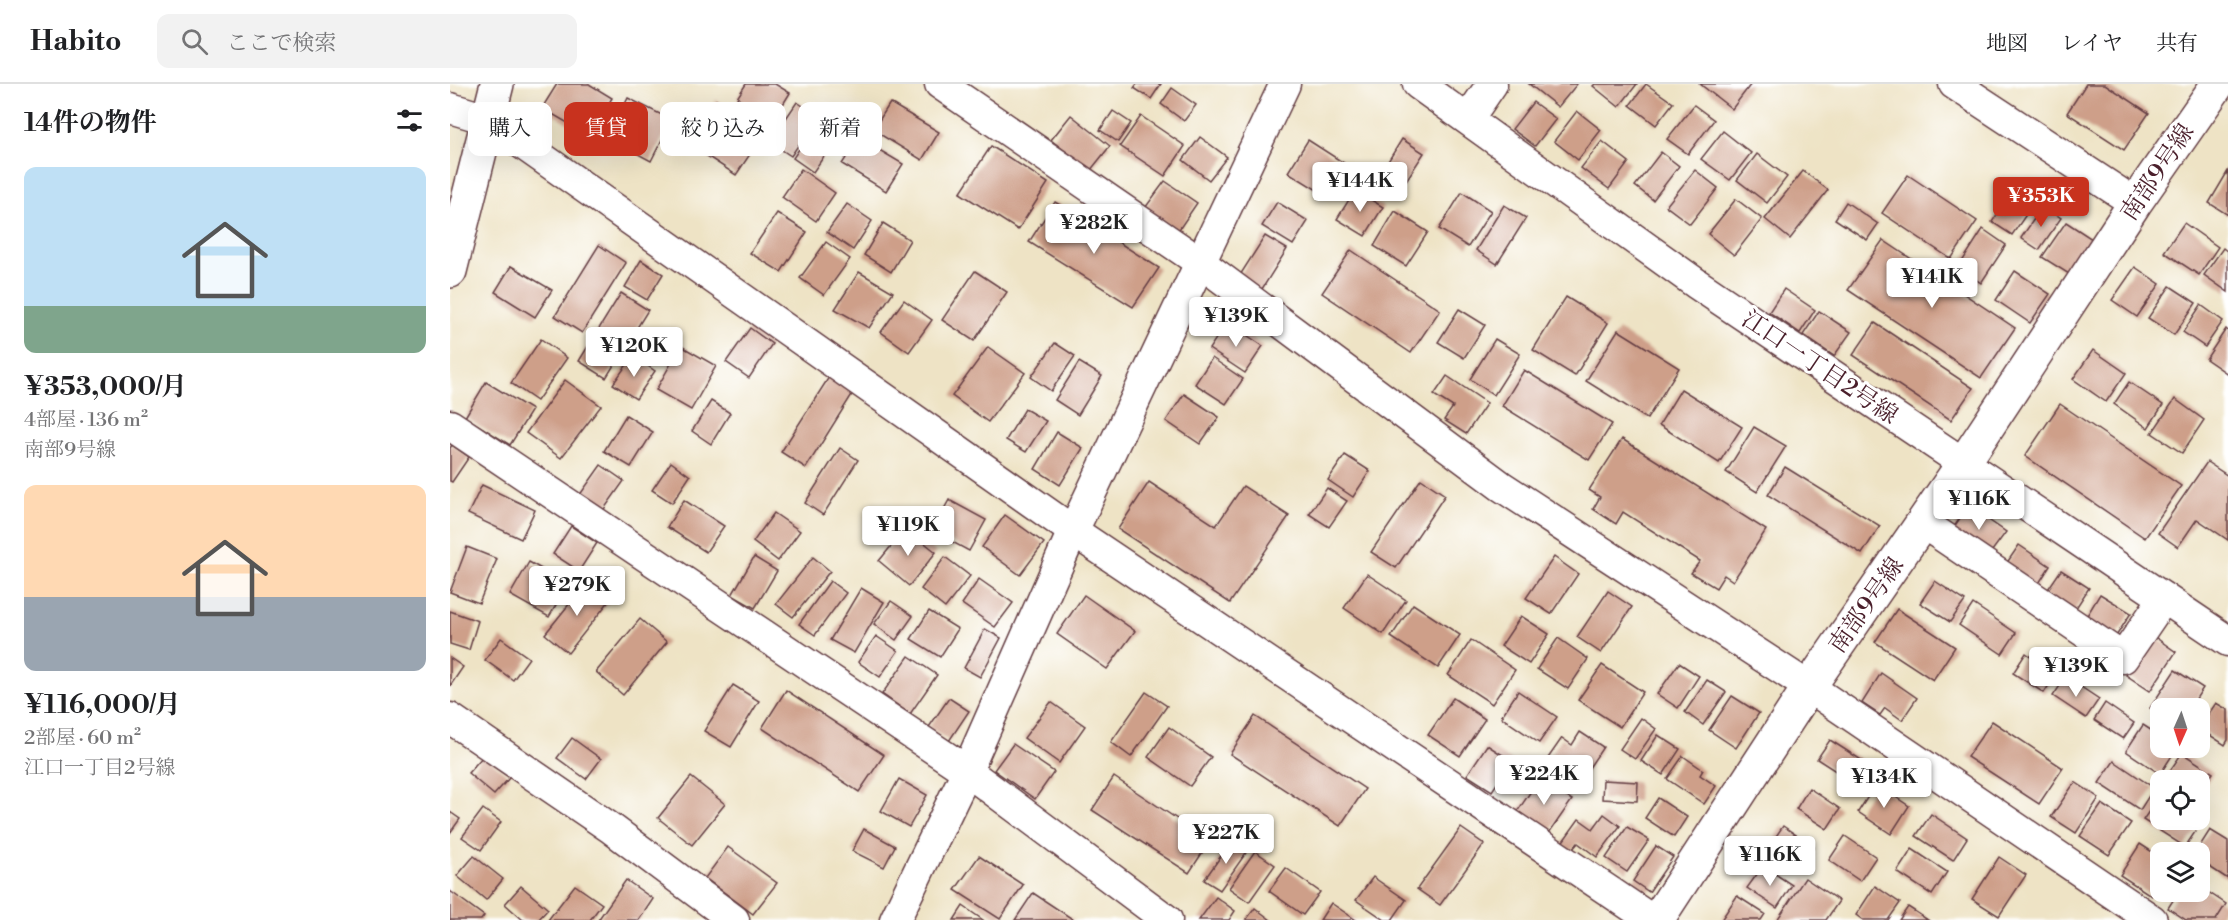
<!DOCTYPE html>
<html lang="ja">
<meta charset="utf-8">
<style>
body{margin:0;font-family:"Libre Bodoni","Noto Serif JP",serif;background:#f2f2f2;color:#202124;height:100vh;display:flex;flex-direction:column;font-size:22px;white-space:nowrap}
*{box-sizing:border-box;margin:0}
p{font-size:20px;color:#757577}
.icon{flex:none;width:33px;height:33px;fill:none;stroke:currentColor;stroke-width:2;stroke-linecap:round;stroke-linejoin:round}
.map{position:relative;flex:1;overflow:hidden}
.panel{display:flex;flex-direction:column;background:#fff;width:450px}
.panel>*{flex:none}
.banner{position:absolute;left:18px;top:18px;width:570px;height:54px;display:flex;gap:12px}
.needle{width:39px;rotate:183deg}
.buttons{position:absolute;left:1700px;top:614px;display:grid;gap:12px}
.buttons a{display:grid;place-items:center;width:60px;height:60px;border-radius:12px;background:#fff;box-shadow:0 6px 24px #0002;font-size:30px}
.price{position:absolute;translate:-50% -51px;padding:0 14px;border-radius:6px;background:#fff;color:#222;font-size:20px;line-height:39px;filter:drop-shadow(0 2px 3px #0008)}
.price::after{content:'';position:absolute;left:50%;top:36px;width:18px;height:14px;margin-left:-9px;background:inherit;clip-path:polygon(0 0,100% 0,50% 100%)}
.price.current{background:#c8321e;color:#fff}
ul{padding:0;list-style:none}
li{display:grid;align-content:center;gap:12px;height:318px;padding:0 24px}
li span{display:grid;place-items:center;height:186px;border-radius:12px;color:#555}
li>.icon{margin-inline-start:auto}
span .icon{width:108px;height:108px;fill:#fffc;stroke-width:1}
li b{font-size:26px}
h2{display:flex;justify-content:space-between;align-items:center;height:72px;padding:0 24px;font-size:26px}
.tag{padding:0 21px;border-radius:12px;background:#fff;box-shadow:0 6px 24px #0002;font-size:21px;line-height:54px}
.tag.current{background:#c8321e;color:#fff}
header{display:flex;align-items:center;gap:36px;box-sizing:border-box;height:84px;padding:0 30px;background:#fff;border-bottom:2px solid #e0e0e0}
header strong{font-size:28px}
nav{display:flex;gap:33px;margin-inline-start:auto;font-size:21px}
.search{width:420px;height:54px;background:#f2f2f2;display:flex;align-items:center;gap:15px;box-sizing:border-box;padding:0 21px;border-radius:12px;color:#757577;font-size:22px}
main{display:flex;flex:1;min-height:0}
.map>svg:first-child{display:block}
.building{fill:#ce9f89}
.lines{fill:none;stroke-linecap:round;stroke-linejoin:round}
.street-casing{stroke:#633c42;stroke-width:33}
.secondary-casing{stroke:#633c42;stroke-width:36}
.street{stroke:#fff;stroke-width:30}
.secondary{stroke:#fff;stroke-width:33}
.labels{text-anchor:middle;stroke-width:6;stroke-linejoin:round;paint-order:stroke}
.street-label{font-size:24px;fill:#4a1f2b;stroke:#fff}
</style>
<header>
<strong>Habito</strong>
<div class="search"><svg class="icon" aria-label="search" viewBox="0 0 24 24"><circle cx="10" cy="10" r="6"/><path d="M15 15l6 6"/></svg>ここで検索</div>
<nav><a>地図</a><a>レイヤ</a><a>共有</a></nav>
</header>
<main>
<section class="panel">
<h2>14件の物件<svg class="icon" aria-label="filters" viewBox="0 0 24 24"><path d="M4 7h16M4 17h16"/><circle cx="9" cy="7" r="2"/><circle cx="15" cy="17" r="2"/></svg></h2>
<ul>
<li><span style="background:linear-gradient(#bfe0f5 75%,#7fa58c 0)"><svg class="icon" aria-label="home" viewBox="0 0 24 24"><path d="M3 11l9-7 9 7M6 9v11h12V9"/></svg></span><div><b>¥353,000/月</b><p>4部屋 · 136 m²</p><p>南部9号線</p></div></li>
<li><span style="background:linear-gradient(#ffd9b3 60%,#9aa5b1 0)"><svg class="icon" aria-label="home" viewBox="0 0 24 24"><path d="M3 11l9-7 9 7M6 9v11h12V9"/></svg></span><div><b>¥116,000/月</b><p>2部屋 · 60 m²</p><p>江口一丁目2号線</p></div></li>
</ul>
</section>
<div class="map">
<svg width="1778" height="836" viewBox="0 0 1778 836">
<rect width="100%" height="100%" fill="#fff"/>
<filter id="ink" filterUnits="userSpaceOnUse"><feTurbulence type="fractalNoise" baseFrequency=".0167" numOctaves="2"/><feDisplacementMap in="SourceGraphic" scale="12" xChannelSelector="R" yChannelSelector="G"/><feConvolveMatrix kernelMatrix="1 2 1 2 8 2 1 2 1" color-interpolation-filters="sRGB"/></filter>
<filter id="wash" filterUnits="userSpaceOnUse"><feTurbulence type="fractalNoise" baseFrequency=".008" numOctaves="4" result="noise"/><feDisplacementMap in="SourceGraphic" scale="24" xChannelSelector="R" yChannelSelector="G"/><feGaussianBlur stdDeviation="1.35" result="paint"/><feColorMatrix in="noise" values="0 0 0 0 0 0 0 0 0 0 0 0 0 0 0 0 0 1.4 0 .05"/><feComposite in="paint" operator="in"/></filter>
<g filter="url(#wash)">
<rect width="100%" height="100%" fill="#eee3c5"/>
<g id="blocks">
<g class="building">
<path d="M107 0H139L162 14 140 52 92 24Z"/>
<path d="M296 0H325L340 9 324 35 287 14Z"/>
<path d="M687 0H711L701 15 684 4Z"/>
<path d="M1079 0H1127L1108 23Z"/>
<path d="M1145 0H1187L1169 23 1143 2Z"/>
<path d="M1196 0 1223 19 1206 41 1180 21Z"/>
<path d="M1250 0H1301L1282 25Z"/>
<path d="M1636 0H1655L1699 29 1674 66 1617 29Z"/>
<path d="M722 4 746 21 734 37 711 20Z"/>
<path d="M178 14 222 36 201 77 158 54Z"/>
<path d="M266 16 315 48 286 91 237 59Z"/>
<path d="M347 18 368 32 341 72 320 58Z"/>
<path d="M1083 18 1106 35 1085 62 1062 45Z"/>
<path d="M440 19 489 48 472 76 423 46Z"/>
<path d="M1244 21 1264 36 1238 70 1217 55Z"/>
<path d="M663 27 681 39 668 58 650 46Z"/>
<path d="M1127 27 1151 46 1128 76 1104 57Z"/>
<path d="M621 31 660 62 640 87 601 56Z"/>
<path d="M691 32 735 62 715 92 670 62Z"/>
<path d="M370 34 391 48 363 88 343 74Z"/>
<path d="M1273 47 1301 69 1280 96 1251 75Z"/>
<path d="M750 53 777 73 759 96 733 76Z"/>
<path d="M409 54 453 80 436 107 392 80Z"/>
<path d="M952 55 974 69 948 109 927 95Z"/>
<path d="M858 56 900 83 880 114 838 88Z"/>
<path d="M1152 57 1179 78 1159 105 1131 84Z"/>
<path d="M541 62 598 99 568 146 510 109Z"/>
<path d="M1211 68 1229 82 1203 116 1185 102Z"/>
<path d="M1307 70 1337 93 1317 119 1287 96Z"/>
<path d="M351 85 385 109 366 137 332 113Z"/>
<path d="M1245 86 1268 104 1240 140 1216 122Z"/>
<path d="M1353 87 1378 106 1340 155 1315 135Z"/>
<path d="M1778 87V131L1759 119Z"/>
<path d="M1458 91 1527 137 1501 175 1432 129Z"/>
<path d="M715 97 747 119 728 147 695 124Z"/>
<path d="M1564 105 1584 119 1562 151 1542 138Z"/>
<path d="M905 106 933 123 915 152 887 135Z"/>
<path d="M1012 108 1041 127 1018 163 989 145Z"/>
<path d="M1286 115 1312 135 1284 171 1258 150Z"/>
<path d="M605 118 709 184 683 223 579 158Z"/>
<path d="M827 118 858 137 843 161 812 142Z"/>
<path d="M1396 118 1428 140 1417 156 1385 135Z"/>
<path d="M397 120 422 137 403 166 377 148Z"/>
<path d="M1054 121 1076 134 1047 180 1026 166Z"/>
<path d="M1593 122 1611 134 1589 166 1571 154Z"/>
<path d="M945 127 978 148 956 182 924 162Z"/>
<path d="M327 129 357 148 331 188 300 169Z"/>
<path d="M1616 138 1642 155 1619 190 1592 173Z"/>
<path d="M433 139 460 156 441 188 414 171Z"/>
<path d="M1734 139 1768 163 1749 191 1714 168Z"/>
<path d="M1533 145 1556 161 1531 199 1508 184Z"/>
<path d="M815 152 837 165 807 213 785 199Z"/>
<path d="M1433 156 1565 244 1531 294 1398 206Z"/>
<path d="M376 158 400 175 374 211 350 194Z"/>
<path d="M149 161 176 179 132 249 105 232Z"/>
<path d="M1773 164 1778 168V208L1754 191Z"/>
<path d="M901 166 990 226 961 269 872 209Z"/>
<path d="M191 176 213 190 197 216 175 203Z"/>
<path d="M61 182 102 206 85 233 45 208Z"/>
<path d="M1685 183 1710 200 1687 233 1662 216Z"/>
<path d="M525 187 557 208 524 257 492 236Z"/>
<path d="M1565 187 1600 210 1580 239 1546 216Z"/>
<path d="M409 188 443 208 419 244 385 225Z"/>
<path d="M1720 202 1746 219 1724 251 1698 234Z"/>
<path d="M1334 205 1365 226 1350 249 1319 228Z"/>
<path d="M171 209 198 226 156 294 129 277Z"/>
<path d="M1116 213 1158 239 1125 292 1083 266Z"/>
<path d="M454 216 482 236 459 268 431 248Z"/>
<path d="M1751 221 1773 237 1755 263 1733 248Z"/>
<path d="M1009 225 1035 241 1014 274 988 258Z"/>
<path d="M1369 227 1401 248 1384 272 1353 251Z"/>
<path d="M777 238 813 262 795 289 759 265Z"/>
<path d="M1425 239 1523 304 1501 336 1403 271Z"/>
<path d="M300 244 322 260 299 294 276 278Z"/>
<path d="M1776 245 1778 247V290L1756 275Z"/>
<path d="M1168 246 1229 284 1197 335 1136 297Z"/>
<path d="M91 255 117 274 87 317 61 299Z"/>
<path d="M1045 255 1070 270 1044 311 1020 295Z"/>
<path d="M605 259 625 272 601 307 581 293Z"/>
<path d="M231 262 266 282 241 326 206 306Z"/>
<path d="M538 263 575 289 538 338 502 312Z"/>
<path d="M1643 266 1676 289 1656 318 1623 295Z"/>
<path d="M183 272 205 287 186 315 163 300Z"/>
<path d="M762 274 793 295 776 320 745 300Z"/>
<path d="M629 278 652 292 628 331 605 316Z"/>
<path d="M1074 286 1162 340 1139 376 1052 322Z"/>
<path d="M997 292 1037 319 1016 350 994 336 1003 323 984 311Z"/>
<path d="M379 293 403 309 356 384 331 368Z"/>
<path d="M115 296 151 322 111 374 76 349Z"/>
<path d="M36 298 82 326 60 361 15 333Z"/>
<path d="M1679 298 1713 321 1698 344 1664 320Z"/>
<path d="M1231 305 1292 343 1269 379 1209 341Z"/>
<path d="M734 310 769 333 750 360 716 337Z"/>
<path d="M1725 315 1754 336 1732 369 1702 349Z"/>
<path d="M261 317 280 329 261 360 242 347Z"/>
<path d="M1610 320 1731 402 1695 454 1575 372Z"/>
<path d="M575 325 596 337 576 368 556 356Z"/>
<path d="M176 331 203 348 181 383 154 367Z"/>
<path d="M1304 343 1336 362 1307 408 1276 388Z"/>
<path d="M607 348 633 364 610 401 585 385Z"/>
<path d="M1172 355 1316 446 1283 497 1274 491 1266 504 1241 489 1250 477 1173 428 1166 440 1143 425 1150 413 1139 406Z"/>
<path d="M2 361 19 373 2 398 0 397V364Z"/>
<path d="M390 364 408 376 373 431 355 419Z"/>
<path d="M895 371 920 387 903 413 878 396Z"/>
<path d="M221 378 240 392 222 419 202 406Z"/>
<path d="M1757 378 1778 392V456L1747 435 1728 463 1708 449Z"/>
<path d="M151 381 174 397 152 428 129 412Z"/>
<path d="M1335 383 1430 442 1412 470 1318 411Z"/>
<path d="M971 395 995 411 946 484 921 468Z"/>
<path d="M699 398 766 442 793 402 839 432 780 519 668 445Z"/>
<path d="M32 401 85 426 71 455 18 430Z"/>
<path d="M877 404 897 417 879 443 859 430Z"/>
<path d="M234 416 274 442 256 468 217 443Z"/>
<path d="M499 416 536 436 519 467 482 447Z"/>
<path d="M1518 422 1556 448 1539 471 1502 446Z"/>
<path d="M324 429 350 447 328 477 303 458Z"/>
<path d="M555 431 594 459 570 491 532 463Z"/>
<path d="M121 442 147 459 129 487 103 470Z"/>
<path d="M456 444 486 468 459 502 429 477Z"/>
<path d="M1569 461 1600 482 1586 504 1554 483Z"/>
<path d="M17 463 47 475 29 519 0 508Z"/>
<path d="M304 473 327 487 305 524 282 511Z"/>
<path d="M363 473 380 487 343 533 326 520Z"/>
<path d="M495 473 520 492 495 524 471 505Z"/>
<path d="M1104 473 1128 490 1101 530 1076 514Z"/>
<path d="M79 478 118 500 99 533 60 511Z"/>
<path d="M1611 486 1639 504 1622 530 1594 511Z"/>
<path d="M917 490 956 516 933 550 894 524Z"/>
<path d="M529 495 563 519 545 543 512 520Z"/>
<path d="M380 497 396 509 365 551 349 540Z"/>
<path d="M1485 497 1515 517 1500 538 1470 519Z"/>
<path d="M137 498 160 516 118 569 95 550Z"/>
<path d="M411 504 434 518 404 569 380 556Z"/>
<path d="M1158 507 1182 523 1151 569 1127 553Z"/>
<path d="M1650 510 1681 529 1663 557 1633 538Z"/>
<path d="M634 511 685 547 657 585 607 550Z"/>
<path d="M441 517 463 532 446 556 424 540Z"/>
<path d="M963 520 1010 551 988 584 941 553Z"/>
<path d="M1523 520 1566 549 1552 570 1509 541Z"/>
<path d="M1447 525 1505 563 1483 596 1425 558Z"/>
<path d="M0 527 28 537 19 566 0 560Z"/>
<path d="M479 527 508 545 490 573 461 555Z"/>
<path d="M1071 532 1099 550 1079 580 1051 562Z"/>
<path d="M190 535 217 558 173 611 146 588Z"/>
<path d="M535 545 551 554 530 593 514 584Z"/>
<path d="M1702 551 1726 568 1700 607 1676 591Z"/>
<path d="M426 552 448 567 430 593 408 578Z"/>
<path d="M51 554 79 574 63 596 35 576Z"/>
<path d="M1108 554 1138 575 1118 605 1087 585Z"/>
<path d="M1021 556 1065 586 1042 620 998 591Z"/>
<path d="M1576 569 1606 590 1594 609 1563 589Z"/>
<path d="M459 572 487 591 460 630 432 610Z"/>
<path d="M0 574 13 583 0 602Z"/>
<path d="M1229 579 1249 592 1228 624 1207 610Z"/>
<path d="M1152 581 1193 608 1170 643 1128 616Z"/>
<path d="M1725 586 1753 604 1740 624H1710V631L1700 624Z"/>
<path d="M1431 589 1467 614 1452 636 1435 624 1430 631 1412 619Z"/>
<path d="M1616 593 1649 615 1636 634 1603 612Z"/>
<path d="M1257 596 1276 608 1253 641 1235 628Z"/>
<path d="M283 601 309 617 281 663 254 647Z"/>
<path d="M336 606 434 671 409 708 312 644Z"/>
<path d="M1068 607 1107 633 1089 659 1051 633Z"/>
<path d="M696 608 717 622 681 673 661 658Z"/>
<path d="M1282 612 1309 629 1286 664 1259 646Z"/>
<path d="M499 614 519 627 499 657 479 643Z"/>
<path d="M1003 614 1035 635 1010 672 978 651Z"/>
<path d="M601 618 635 642 609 679 574 654Z"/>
<path d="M1655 619 1684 639 1673 655 1644 636Z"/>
<path d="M1766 619 1778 626V656L1775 661 1749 644Z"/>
<path d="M805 632 915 705 890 742 780 670Z"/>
<path d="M1191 634 1206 645 1185 675 1170 665Z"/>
<path d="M1542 637 1613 684 1589 720 1517 673Z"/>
<path d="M1693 641 1710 652V663L1727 664 1710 690 1676 667Z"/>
<path d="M719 643 761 673 740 702 698 673Z"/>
<path d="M1130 648 1153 663 1124 706 1098 689 1103 682 1096 677 1112 654 1122 661Z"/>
<path d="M1208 651 1230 665 1213 691 1191 677Z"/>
<path d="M122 654 151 675 136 695 107 674Z"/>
<path d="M1380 656 1413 677 1401 697 1367 675Z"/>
<path d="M563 660 604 688 585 715 544 686Z"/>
<path d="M1037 661 1062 677 1042 707 1017 691Z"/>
<path d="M1732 669 1763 689 1749 710V696H1725L1717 691Z"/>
<path d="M34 671 60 693 44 711 18 689Z"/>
<path d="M1233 672 1253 686 1250 691 1266 702 1254 720 1217 695Z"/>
<path d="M1664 677 1704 704 1690 726 1649 699Z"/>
<path d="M241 693 275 720 242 761 208 734Z"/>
<path d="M664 693 760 757 739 789 642 726Z"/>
<path d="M449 695 477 711 459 743 431 727Z"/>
<path d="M1089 695 1122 716 1099 749 1067 728Z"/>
<path d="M1153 696 1188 698 1187 717 1152 715Z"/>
<path d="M1625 698 1649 714 1626 749 1601 733Z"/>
<path d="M1426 700 1459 722 1441 750 1408 728Z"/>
<path d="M1359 704 1390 725 1377 745 1346 725Z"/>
<path d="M1710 711V735L1749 734 1753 736 1735 763 1693 736Z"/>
<path d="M1208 714 1237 733 1224 753 1195 734Z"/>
<path d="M1652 720 1681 739 1659 771 1630 752Z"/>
<path d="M33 725 51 738 31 766 12 753Z"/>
<path d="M0 728 10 735 0 749Z"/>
<path d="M1154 730 1170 742 1147 773 1128 759 1121 767 1111 760 1129 735 1143 745Z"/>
<path d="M1481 730 1517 754 1503 776 1466 752Z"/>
<path d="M1333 742 1364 763 1351 782 1320 761Z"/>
<path d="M1177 743 1199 756 1177 788 1156 774Z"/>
<path d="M1011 744 1034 760 990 821 967 805Z"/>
<path d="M414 745 445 762 434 783 402 767Z"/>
<path d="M1760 746 1778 757V795L1749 776V768H1746Z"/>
<path d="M1395 752 1426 773 1410 797 1379 776Z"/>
<path d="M783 755 798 766 770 806 754 796Z"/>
<path d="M1690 760 1710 773V799L1702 812 1670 791Z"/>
<path d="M1206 762 1223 773 1199 808 1183 797Z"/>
<path d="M278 763 327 799 303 830 255 794Z"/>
<path d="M1462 765 1497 788 1482 811 1447 788Z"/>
<path d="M805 767 825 781 799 818 779 804Z"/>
<path d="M24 772 53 795 36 816 7 792Z"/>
<path d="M529 772 573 801 550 835 505 806Z"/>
<path d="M1549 773 1576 791 1549 832 1522 815Z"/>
<path d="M1313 782 1342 801 1327 824 1297 804Z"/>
<path d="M836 784 870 808 853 831 819 807Z"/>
<path d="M923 793 956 816 942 836H935L906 816Z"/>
<path d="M1355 794 1389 817 1376 836H1327Z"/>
<path d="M176 796 203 815 189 836H148Z"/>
<path d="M125 801 152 820 140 836H98Z"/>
<path d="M71 802 98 825 88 836H73L55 820Z"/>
<path d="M1425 802 1450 819 1438 836H1413L1406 831Z"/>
<path d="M1749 802 1776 820 1766 836H1736L1718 824 1729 807H1749Z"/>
<path d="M0 807 34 832 31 836H0Z"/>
<path d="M583 809 624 836H565Z"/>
<path d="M1287 812 1315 830 1311 836H1271Z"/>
<path d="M766 813 785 827 779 836H749Z"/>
<path d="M881 819 906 836H870Z"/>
<path d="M513 822 533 836H504Z"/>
<path d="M1458 823 1478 836H1449Z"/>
<path d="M805 824 821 836H796Z"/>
</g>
</g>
</g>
<g filter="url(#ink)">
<use href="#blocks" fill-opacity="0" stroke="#633c42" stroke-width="1.5"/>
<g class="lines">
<defs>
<g id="street">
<path d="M490 0 751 179 1051 402 1359 603 1702 836"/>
<path d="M968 0 1247 200 1778 557"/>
<path d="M1504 0 1685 119"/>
<path d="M0 24 37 35 623 447 1202 836"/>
<path d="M1018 35 1042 0"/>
<path d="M0 341 517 687 717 836"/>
<path d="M1473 439 1673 574 1714 514"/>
<path d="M0 634 162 745 284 836"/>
<path d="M445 836 517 687 623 447 835 0"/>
</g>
<g id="secondary">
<path d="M0 187 47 0"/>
<path d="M1207 836 1359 603 1513 380 1685 119 1768 0"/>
</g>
</defs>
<use href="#street" class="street-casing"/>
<use href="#secondary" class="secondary-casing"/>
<use href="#street" class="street"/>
<use href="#secondary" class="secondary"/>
</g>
</g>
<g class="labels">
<g class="street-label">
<text transform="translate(1707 88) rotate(-56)" y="8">南部9号線</text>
<text transform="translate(1370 283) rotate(34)" y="8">江口一丁目2号線</text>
<text transform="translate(1416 521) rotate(-55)" y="8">南部9号線</text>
</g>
</g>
</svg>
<div class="buttons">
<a><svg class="needle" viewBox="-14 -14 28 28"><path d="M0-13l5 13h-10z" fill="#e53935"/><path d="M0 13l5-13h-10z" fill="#757577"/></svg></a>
<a><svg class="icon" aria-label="locate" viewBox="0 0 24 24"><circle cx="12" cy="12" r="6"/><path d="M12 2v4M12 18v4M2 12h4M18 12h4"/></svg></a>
<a><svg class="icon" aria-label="layers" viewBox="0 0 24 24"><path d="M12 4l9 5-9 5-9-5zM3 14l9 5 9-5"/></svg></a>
</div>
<b class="price" style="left:910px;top:129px">¥144K</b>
<b class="price current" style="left:1591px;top:144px">¥353K</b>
<b class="price" style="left:644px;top:171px">¥282K</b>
<b class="price" style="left:1482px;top:225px">¥141K</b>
<b class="price" style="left:786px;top:264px">¥139K</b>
<b class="price" style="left:184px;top:294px">¥120K</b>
<b class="price" style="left:1529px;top:447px">¥116K</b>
<b class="price" style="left:458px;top:473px">¥119K</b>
<b class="price" style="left:127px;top:533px">¥279K</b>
<b class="price" style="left:1626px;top:614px">¥139K</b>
<b class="price" style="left:1094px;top:722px">¥224K</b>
<b class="price" style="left:1434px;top:725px">¥134K</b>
<b class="price" style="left:776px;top:781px">¥227K</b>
<b class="price" style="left:1320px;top:803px">¥116K</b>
<div class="banner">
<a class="tag">購入</a>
<a class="tag current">賃貸</a>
<a class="tag">絞り込み</a>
<a class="tag">新着</a>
</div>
</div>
</main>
